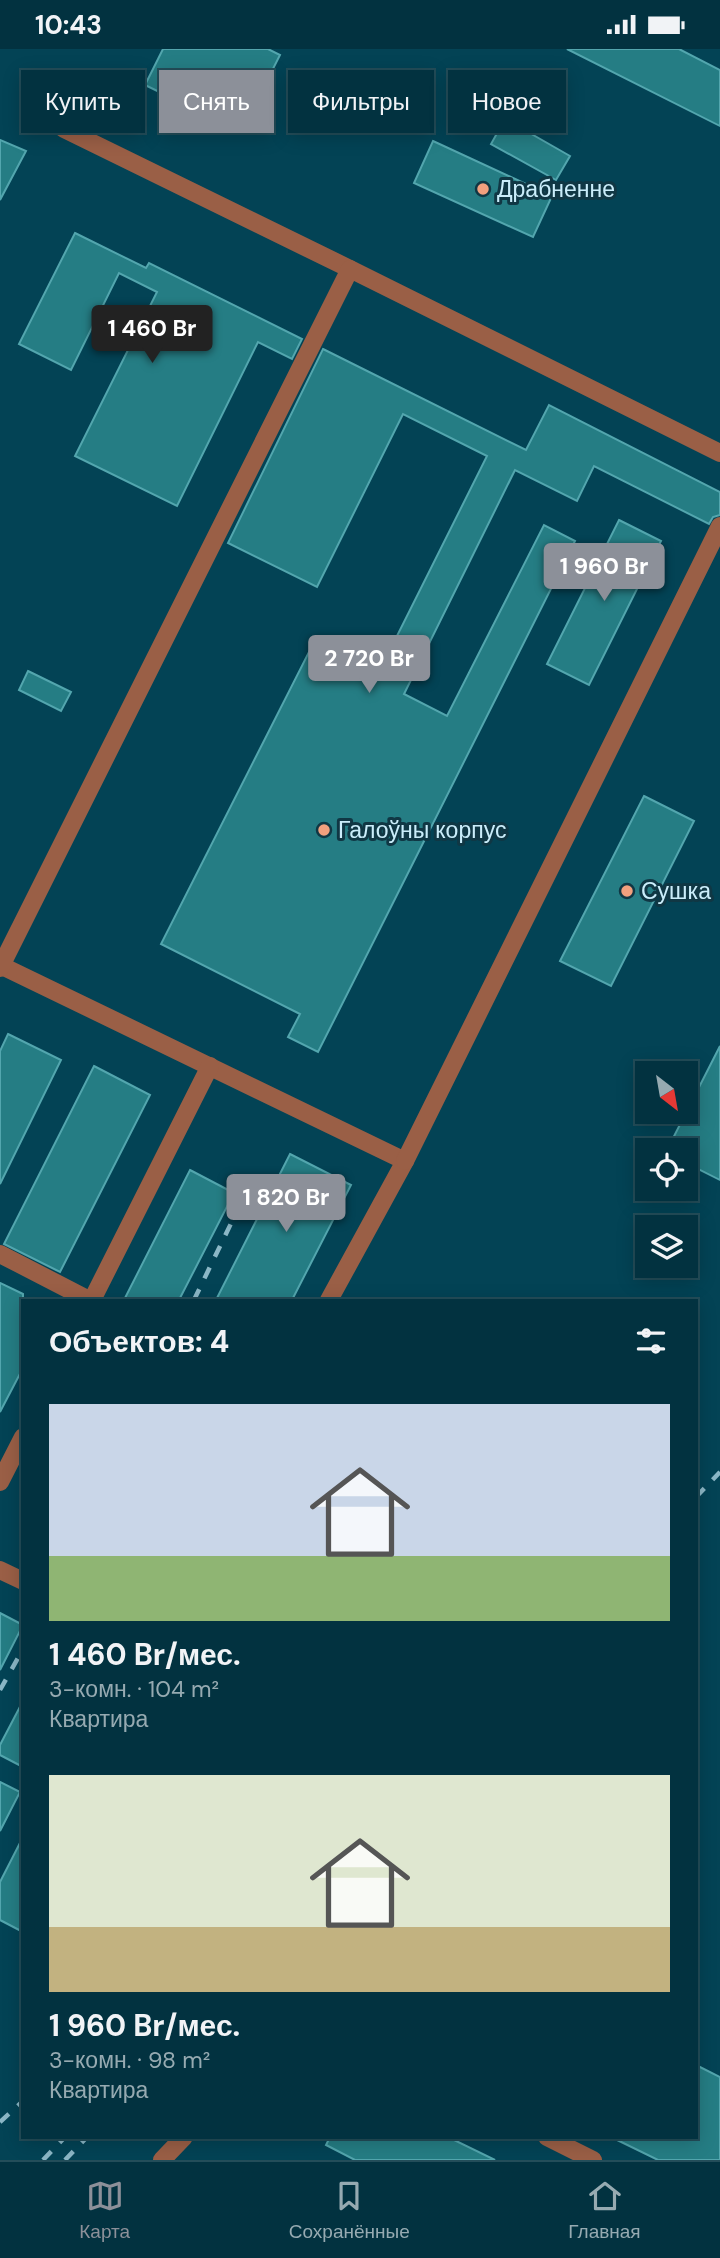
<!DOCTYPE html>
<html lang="ru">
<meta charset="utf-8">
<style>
body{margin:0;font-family:"DM Sans",sans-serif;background:#103e4b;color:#f1f3f6;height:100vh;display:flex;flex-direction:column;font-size:26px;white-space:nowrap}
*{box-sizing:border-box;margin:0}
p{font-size:23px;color:#96aab1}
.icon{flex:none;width:38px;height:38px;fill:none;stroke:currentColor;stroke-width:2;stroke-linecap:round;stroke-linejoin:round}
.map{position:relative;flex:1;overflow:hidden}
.drawer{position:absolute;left:21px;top:1250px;width:677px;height:840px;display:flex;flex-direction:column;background:#023240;border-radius:0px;box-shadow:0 4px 18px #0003,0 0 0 2px #234d59}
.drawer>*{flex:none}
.top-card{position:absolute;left:21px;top:21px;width:679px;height:63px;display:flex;gap:14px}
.needle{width:46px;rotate:149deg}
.tools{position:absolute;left:635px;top:1012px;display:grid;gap:14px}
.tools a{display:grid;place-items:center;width:63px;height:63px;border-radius:0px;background:#023240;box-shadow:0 4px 18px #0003,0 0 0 2px #234d59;font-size:35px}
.price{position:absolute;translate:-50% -60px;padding:0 16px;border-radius:7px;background:#8c9099;color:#fff;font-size:23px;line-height:46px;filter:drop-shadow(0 2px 4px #0008)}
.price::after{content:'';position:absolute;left:50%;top:42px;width:21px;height:16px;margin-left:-10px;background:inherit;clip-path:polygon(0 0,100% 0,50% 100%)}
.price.on{background:#222;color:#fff}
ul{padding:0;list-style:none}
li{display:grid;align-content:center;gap:14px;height:371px;padding:0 28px}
li span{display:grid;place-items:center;height:217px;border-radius:0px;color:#555}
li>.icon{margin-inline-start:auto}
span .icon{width:126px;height:126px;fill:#fffc;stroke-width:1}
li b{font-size:30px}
h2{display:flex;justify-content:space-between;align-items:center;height:84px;padding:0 28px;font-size:30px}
.chip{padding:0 24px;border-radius:0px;background:#023240;box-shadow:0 4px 18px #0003,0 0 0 2px #234d59;font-size:24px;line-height:63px}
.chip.on{background:#8c9099;color:#fff}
.status{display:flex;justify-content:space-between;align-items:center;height:49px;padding:0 35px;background:#023240;direction:ltr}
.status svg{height:19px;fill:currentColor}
.dock{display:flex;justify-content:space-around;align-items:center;height:98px;border-top:2px solid #234d59;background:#023240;font-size:19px;color:#96aab1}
.dock a{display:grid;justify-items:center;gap:4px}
.dock .on{color:#8c9099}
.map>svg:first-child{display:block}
.building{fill:#257d84;stroke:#53a6ae;stroke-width:2}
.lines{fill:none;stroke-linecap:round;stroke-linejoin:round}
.minor{stroke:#9a5f46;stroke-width:18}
.rail{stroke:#8bb7c6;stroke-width:4.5;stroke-dasharray:12 12;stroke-linecap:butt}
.poi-dot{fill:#f2a07e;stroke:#103744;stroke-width:2.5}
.labels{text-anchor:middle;stroke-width:6;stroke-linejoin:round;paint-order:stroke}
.poi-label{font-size:23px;fill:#caedfa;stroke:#103744;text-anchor:start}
</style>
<div class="status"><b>10:43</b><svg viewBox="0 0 49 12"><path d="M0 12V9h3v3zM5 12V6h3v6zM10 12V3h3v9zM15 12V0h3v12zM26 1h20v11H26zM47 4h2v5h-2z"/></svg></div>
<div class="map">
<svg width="720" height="2111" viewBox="0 0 720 2111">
<rect width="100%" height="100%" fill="#034355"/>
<g class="building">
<path d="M163 0H268L280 6 241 83 145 36Z"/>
<path d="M567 0H679L720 21V77Z"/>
<path d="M381 42 405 55 395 73 371 60Z"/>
<path d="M505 70 570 107 556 131 491 95Z"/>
<path d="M0 91 26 102 0 151Z"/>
<path d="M433 92 552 147 533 188 414 134Z"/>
<path d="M75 184 146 219 149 214 302 290 292 310 258 293 177 457 75 407 157 243 119 224 71 321 19 295Z"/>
<path d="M323 300 526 401 549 356 720 443V466L713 468 709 475 594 417 577 452 515 421 404 645 447 667 544 476 575 492 318 1003 288 988 300 965 161 895 311 599 375 631 487 407 403 365 317 538 228 494Z"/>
<path d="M619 471 661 492 589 636 547 615Z"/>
<path d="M28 622 71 643 61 662 19 641Z"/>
<path d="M644 747 694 772 611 937 560 912Z"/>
<path d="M8 985 61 1011 0 1135V1002Z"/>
<path d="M720 997V1131L686 1114V1101H667Z"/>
<path d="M94 1017 150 1046 60 1223 4 1195Z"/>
<path d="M290 1105 351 1136 292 1251H216Z"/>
<path d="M190 1121 234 1144 179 1251H124Z"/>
<path d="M0 1234 23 1245V1319L0 1363Z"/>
<path d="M0 1564 23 1576 0 1621Z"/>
<path d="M23 1652V1718L0 1706V1696Z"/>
<path d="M0 1733 20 1743 0 1782Z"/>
<path d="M23 1788V1883L0 1871V1833Z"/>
<path d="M696 2016 720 2028V2111H658L611 2088H696Z"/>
<path d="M330 2088H448L495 2111H355L326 2096Z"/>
</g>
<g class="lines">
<g class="minor">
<path d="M64 80 350 220"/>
<path d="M0 916 405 1112 329 1251"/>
<path d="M0 919 350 220 720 404"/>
<path d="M405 1112 720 477"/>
<path d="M0 1205 89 1251"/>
<path d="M92 1251 210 1017"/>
<path d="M0 1433 23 1388"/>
<path d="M0 1521 23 1532"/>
<path d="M547 2088 593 2111"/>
<path d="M162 2111 184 2088"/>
</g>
<g class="rail">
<path d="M194 1251 252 1131"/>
<path d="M696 1448 720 1423"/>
<path d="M0 1641 23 1600"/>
<path d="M0 2073 23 2052"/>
<path d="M43 2111 65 2088"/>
<path d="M65 2111 87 2088"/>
</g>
</g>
<g class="poi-dot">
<circle cx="483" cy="140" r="7"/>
<circle cx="324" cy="781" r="7"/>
<circle cx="627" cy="842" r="7"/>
</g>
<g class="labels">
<g class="poi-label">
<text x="497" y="148">Драбненне</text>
<text x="338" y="789">Галоўны корпус</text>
<text x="641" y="850">Сушка</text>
</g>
</g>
</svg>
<div class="tools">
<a><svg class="needle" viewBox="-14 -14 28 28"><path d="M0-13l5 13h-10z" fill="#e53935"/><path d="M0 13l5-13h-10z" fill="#96aab1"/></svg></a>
<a><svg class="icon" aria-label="locate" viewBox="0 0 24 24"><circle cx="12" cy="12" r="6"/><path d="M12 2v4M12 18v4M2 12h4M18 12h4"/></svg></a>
<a><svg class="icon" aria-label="layers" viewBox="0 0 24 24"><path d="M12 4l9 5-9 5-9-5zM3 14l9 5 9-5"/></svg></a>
</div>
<b class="price on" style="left:152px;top:316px">1 460 Br</b>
<b class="price" style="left:604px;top:554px">1 960 Br</b>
<b class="price" style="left:369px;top:646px">2 720 Br</b>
<b class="price" style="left:286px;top:1185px">1 820 Br</b>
<div class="top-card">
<a class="chip">Купить</a>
<a class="chip on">Снять</a>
<a class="chip">Фильтры</a>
<a class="chip">Новое</a>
</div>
<section class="drawer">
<h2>Объектов: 4<svg class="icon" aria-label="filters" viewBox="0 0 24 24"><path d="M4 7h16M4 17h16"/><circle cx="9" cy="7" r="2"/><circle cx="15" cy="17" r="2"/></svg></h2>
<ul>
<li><span style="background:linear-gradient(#c9d6e8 70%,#8fb573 0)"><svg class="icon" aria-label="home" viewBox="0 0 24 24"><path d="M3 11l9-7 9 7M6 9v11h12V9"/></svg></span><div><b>1 460 Br/мес.</b><p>3-комн. · 104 m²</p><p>Квартира</p></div></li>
<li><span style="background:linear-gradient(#dfe7d0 70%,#c2b280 0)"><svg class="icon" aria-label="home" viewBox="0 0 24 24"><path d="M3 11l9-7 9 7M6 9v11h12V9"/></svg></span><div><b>1 960 Br/мес.</b><p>3-комн. · 98 m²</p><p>Квартира</p></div></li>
</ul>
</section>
</div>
<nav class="dock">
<a class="on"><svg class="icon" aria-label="map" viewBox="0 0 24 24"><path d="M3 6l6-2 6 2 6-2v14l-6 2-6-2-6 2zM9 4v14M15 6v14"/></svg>Карта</a>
<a><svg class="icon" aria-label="saved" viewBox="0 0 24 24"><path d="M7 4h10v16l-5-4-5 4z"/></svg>Сохранённые</a>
<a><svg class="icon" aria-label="home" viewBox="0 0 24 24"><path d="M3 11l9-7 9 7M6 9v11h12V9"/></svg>Главная</a>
</nav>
